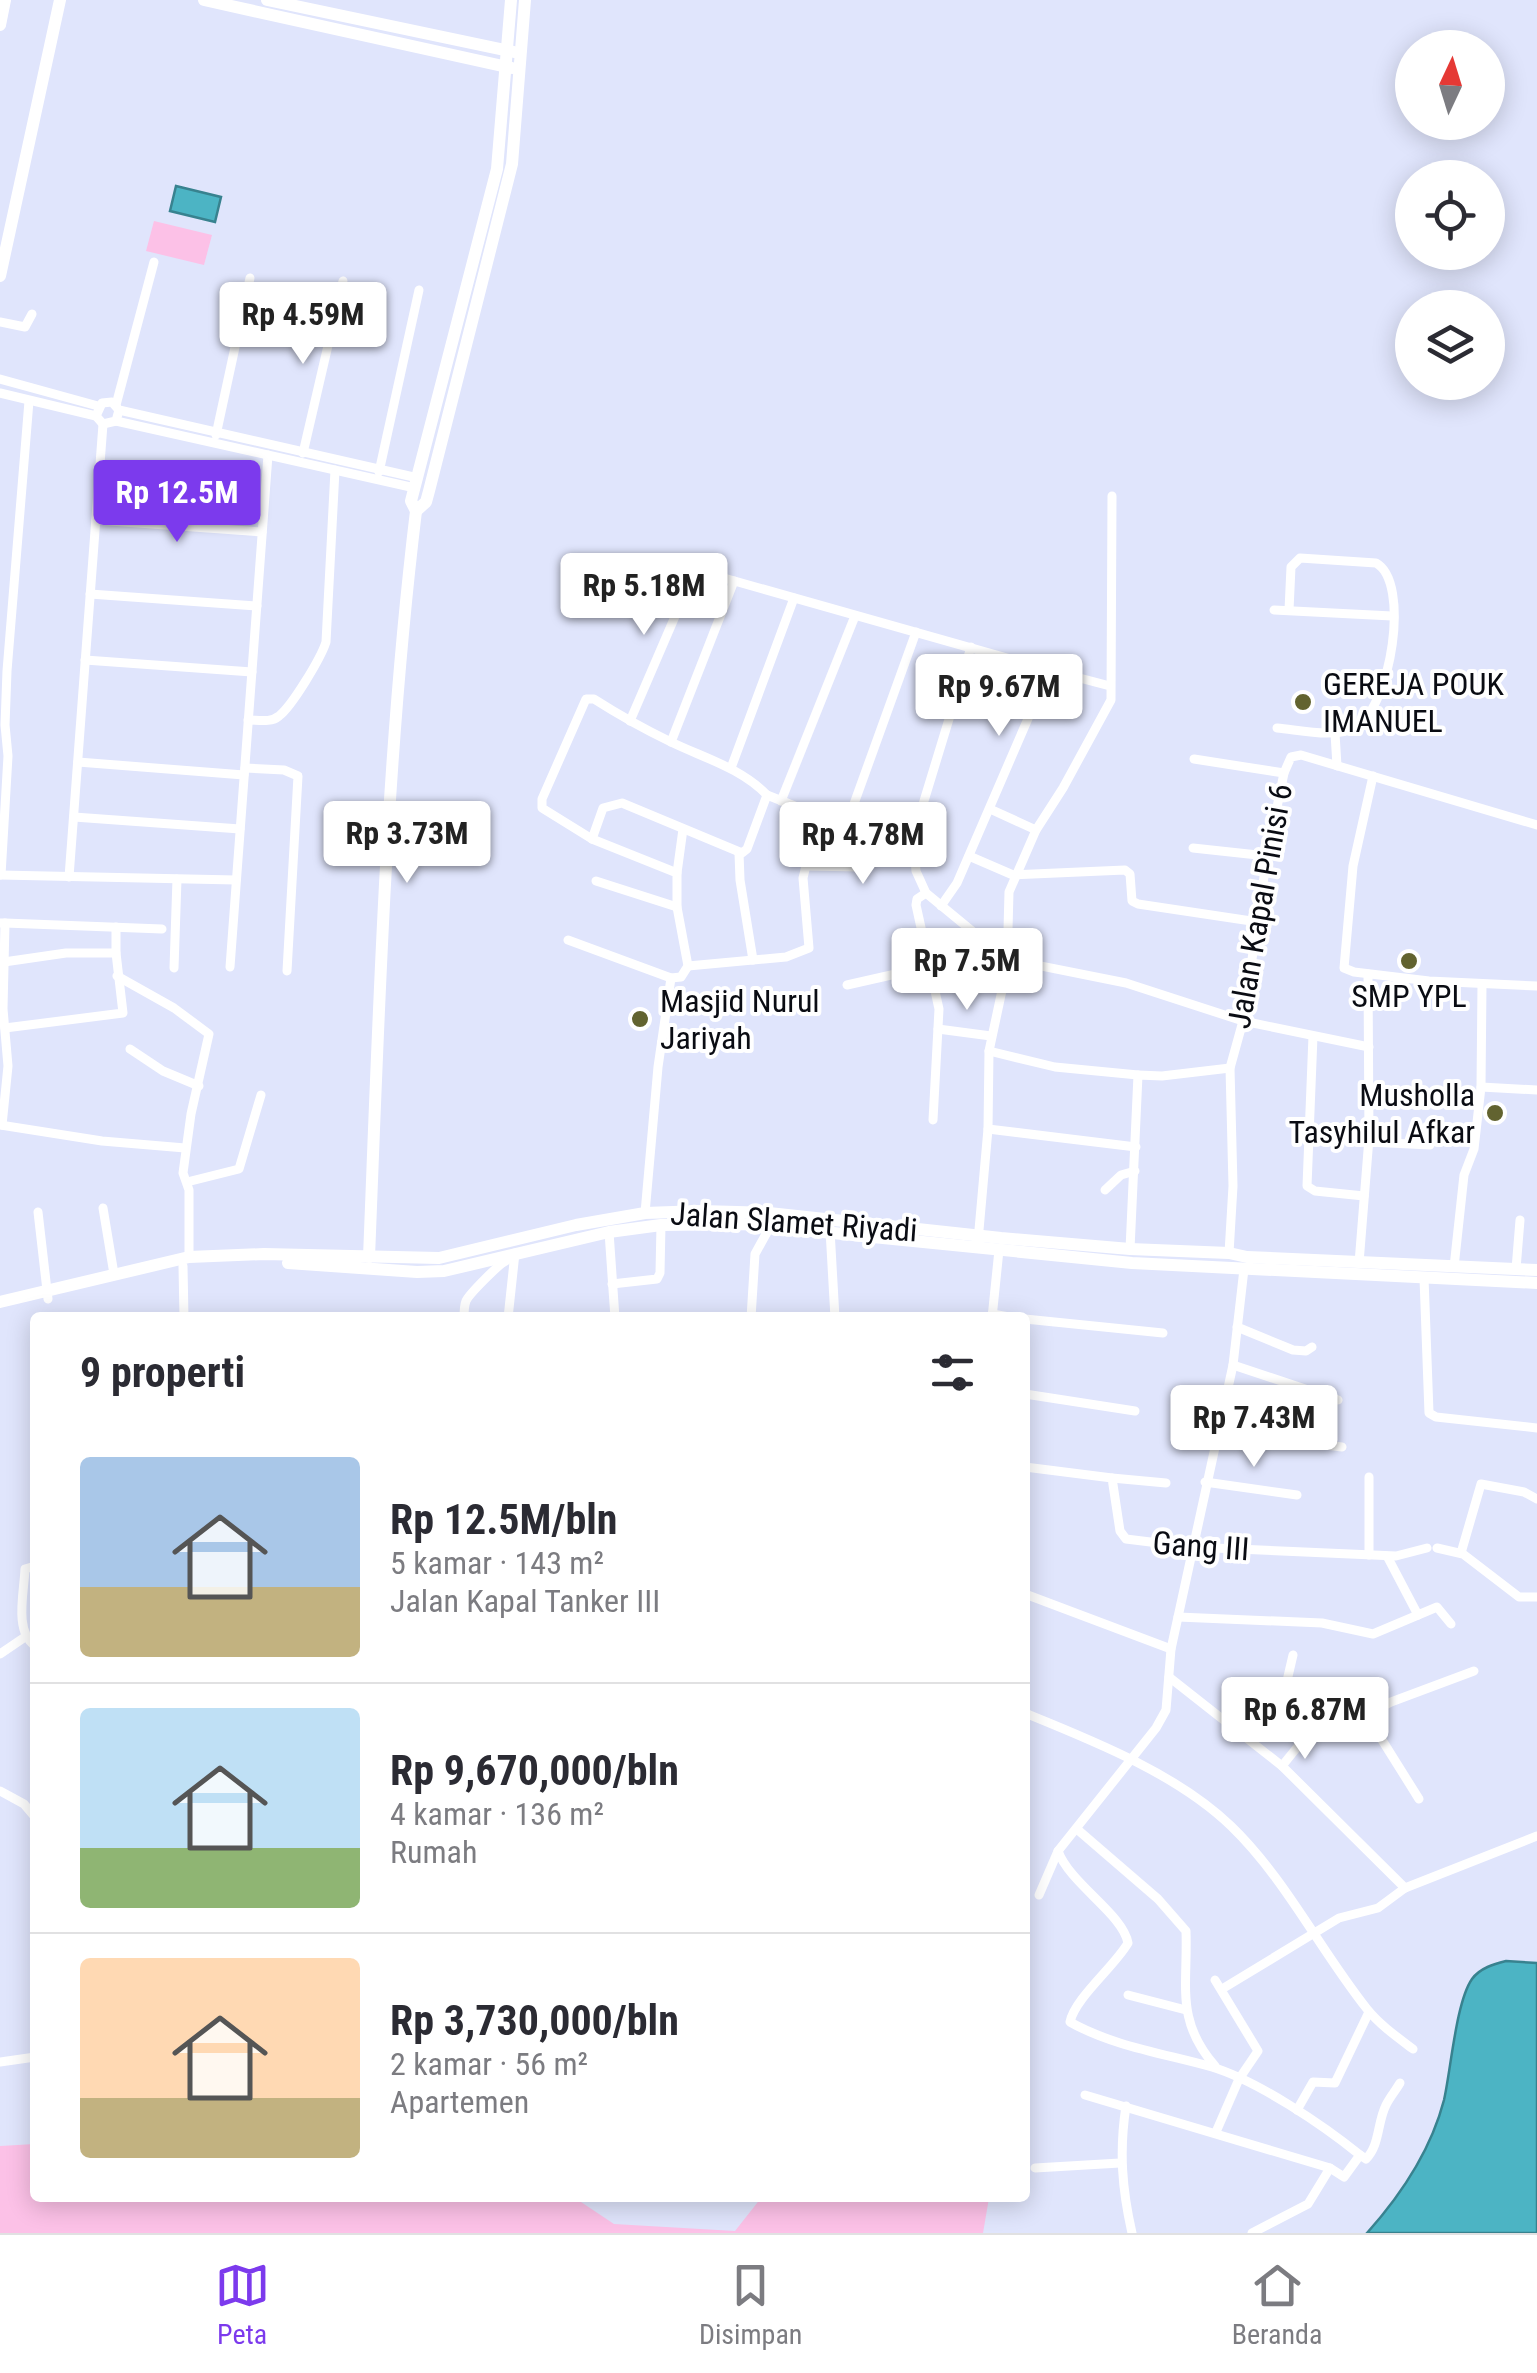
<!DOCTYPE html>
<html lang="id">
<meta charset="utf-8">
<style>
body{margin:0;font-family:"Roboto Condensed",sans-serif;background:#f2f2f3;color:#2b2b33;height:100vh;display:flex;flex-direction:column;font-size:38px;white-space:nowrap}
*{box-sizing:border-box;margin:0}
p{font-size:32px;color:#7c7c81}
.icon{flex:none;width:55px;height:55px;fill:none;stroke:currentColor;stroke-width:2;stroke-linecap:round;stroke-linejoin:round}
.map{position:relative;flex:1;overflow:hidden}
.panel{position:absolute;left:30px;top:1312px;width:1000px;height:890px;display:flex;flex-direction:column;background:#fff;border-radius:10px;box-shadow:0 5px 25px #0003}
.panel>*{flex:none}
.needle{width:65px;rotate:4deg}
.buttons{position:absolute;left:1395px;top:30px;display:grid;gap:20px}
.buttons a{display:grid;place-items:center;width:110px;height:110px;border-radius:50%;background:#fff;box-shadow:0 5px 25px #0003;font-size:50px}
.price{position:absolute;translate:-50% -85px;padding:0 22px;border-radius:10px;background:#fff;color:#222;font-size:32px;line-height:65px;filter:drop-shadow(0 2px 5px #0008)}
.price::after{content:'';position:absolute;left:50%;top:60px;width:30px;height:22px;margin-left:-15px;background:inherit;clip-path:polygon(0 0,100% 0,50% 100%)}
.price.selected{background:#7c3aed;color:#fff}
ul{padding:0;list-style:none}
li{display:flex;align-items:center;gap:30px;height:250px;padding:0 50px}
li+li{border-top:2px solid #e1e1e2}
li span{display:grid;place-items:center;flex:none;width:280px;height:200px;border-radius:10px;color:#555}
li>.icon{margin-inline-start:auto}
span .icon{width:120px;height:120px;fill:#fffc;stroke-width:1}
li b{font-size:42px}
h2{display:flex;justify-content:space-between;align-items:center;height:120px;padding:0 50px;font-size:42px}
.menu{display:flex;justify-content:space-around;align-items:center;height:140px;border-top:2px solid #e1e1e2;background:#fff;font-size:28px;color:#7c7c81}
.menu a{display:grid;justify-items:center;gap:5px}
.menu .selected{color:#7c3aed}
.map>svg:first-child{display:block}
.green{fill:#fcc1e7}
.water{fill:#4cb4c4;stroke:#38828f;stroke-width:2.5}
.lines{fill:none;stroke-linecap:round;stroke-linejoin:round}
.street{stroke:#fff;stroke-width:9}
.secondary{stroke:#fff;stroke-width:12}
.poi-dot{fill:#626330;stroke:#fff;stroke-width:4}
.labels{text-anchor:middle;stroke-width:8;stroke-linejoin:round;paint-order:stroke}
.poi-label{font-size:32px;fill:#0a0c13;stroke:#fff;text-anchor:start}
.street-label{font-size:32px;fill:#0a0c13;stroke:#fff}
</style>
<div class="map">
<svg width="1537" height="2233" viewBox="0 0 1537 2233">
<rect width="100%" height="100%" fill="#e0e5fc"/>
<g class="green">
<path d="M154 221 212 235 204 265 146 251Z"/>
<path d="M35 2144V2198H346L378 2201 382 2198H575L614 2224 735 2231 761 2198H989L983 2233H0V2146Z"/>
</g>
<g class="water">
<path d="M176 186 221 197 215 222 170 211Z"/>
<path d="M1506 1961 1537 1963V2233H1367C1401 2195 1431 2150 1444 2100 1451 2069 1456 2002 1472 1979 1480 1968 1494 1964 1506 1961Z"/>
</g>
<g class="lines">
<g class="street">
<path d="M0 322 25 327 32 314"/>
<path d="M0 379 98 406"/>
<path d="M0 393 96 416"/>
<path d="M116 405 154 262"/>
<path d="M119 410 116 421 103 424 96 416 102 403 112 402 119 410 418 478"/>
<path d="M116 421 415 488"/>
<path d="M216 435 250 278"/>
<path d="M303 453 343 281"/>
<path d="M379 472 419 290"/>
<path d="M96 520 262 532"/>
<path d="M664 561 1049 670"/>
<path d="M90 594 257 606"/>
<path d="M1274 610 1392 616"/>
<path d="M971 647 913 837 916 871 926 893 1006 959 1126 983 1243 1021 1369 1047"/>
<path d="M85 660 252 672"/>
<path d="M248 720C258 720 271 723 279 716 292 706 321 658 326 642L335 470"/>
<path d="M630 721 695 570"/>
<path d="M1277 728C1300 730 1335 739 1356 727 1391 706 1411 582 1376 563L1300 558 1291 567 1289 610"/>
<path d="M1335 733 1337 766"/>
<path d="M671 742 734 581"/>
<path d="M1194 759 1284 773"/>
<path d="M78 762 244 775"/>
<path d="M245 768 284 770 298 776 287 971"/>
<path d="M731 768 794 598"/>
<path d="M1373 776 1353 866 1344 968 1354 972 1429 981 1537 986"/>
<path d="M781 801 855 616"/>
<path d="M990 809 1036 830"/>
<path d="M74 817 240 829"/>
<path d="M846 826 916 632"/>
<path d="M592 839 603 808 622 803 742 853 747 849 767 795"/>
<path d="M1193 848 1267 856"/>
<path d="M739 853 740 880 753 960"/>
<path d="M969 856 1013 875 1125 870 1130 874 1132 901 1138 904 1258 922"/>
<path d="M806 866 860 867 863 835"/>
<path d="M677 873 683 829"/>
<path d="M0 875 236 880"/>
<path d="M1 875 8 756 5 725 7 671 29 401"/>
<path d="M69 877 103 424"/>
<path d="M596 881 677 907"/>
<path d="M926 893 917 899 916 905 939 1009 933 1120"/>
<path d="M941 906 957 883 1049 670 1110 686"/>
<path d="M0 923H5L3 1009 8 1066 2 1125"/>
<path d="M5 923 162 929"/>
<path d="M568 940 671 978 681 977 688 966 677 907V873L592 839 542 808V799L586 699H594C619 715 644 729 671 742 704 758 741 768 767 795L913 853"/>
<path d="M4 962 66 953H116"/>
<path d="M688 966 786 957 809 948 803 878 818 817"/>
<path d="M230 967 268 455"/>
<path d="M174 968 177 879"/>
<path d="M117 976 174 1008 209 1034 191 1114 183 1173 189 1190V1257"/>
<path d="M847 985 931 966"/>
<path d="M5 1028 123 1013 116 953V927"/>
<path d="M938 1029 991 1036"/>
<path d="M1313 1036 1307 1186 1315 1191 1364 1196"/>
<path d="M130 1049 163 1071 199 1086"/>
<path d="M989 1051 1055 1067 1138 1075"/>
<path d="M1481 1087 1537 1090"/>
<path d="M0 1125 102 1141 185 1148"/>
<path d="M988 1129 1136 1147"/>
<path d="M1369 1142 1430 1145"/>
<path d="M187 1182 239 1169 261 1095"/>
<path d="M1105 1190 1121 1175 1135 1171"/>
<path d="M103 1208 114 1274"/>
<path d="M38 1212 48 1299"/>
<path d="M645 1213 658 1067 671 978"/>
<path d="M830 1230 835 1318"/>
<path d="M609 1232 615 1318"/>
<path d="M978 1241 988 1129 989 1051 1007 967 1009 892 1036 830 1063 788 1111 700 1112 496"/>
<path d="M1130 1249 1138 1075 1162 1076 1230 1068"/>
<path d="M1229 1253 1233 1186 1230 1068 1243 1021 1267 856 1284 773 1291 757 1301 755 1537 825"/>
<path d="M1359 1263 1369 1138 1368 974"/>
<path d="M183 1266 184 1318"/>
<path d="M1454 1267 1464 1175 1474 1149 1481 1087 1482 984"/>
<path d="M1516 1269 1520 1220"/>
<path d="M1424 1278 1429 1413 1436 1417 1537 1428"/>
<path d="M612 1284 657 1279 660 1273 661 1225"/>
<path d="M992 1314 1015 1318"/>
<path d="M464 1318C464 1312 464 1306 466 1301 469 1294 500 1263 506 1261"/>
<path d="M508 1318 515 1253"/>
<path d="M751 1318 755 1254 771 1225"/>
<path d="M992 1318 999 1250"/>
<path d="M1025 1319 1163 1333"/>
<path d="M1237 1327 1293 1350 1306 1351 1312 1347"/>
<path d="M1233 1365 1338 1400"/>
<path d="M1025 1394 1135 1411"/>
<path d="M1217 1432 1342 1447"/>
<path d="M1025 1467 1112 1478 1120 1531 1126 1539 1191 1547 1396 1556 1427 1548"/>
<path d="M1369 1477V1555"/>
<path d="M1112 1478 1166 1483"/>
<path d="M1205 1482 1297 1495"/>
<path d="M1437 1548 1463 1554 1519 1597H1537"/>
<path d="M1461 1553 1481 1484 1524 1492 1537 1499"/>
<path d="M1387 1556 1418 1615"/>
<path d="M35 1566 25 1569C24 1593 14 1631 35 1646"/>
<path d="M1025 1594 1171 1649"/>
<path d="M1178 1617 1322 1623 1373 1634 1437 1607 1451 1624"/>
<path d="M0 1654 25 1637"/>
<path d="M1169 1677 1282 1766 1405 1888"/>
<path d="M1025 1713C1094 1741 1177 1774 1231 1826 1285 1878 1320 1950 1367 2009 1380 2025 1397 2037 1413 2049"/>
<path d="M1368 1714 1391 1702 1474 1671"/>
<path d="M1239 1732 1286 1685 1293 1655"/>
<path d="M1282 1766 1320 1719 1362 1708 1419 1799"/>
<path d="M0 1791 24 1804 35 1817"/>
<path d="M1078 1830 1158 1899 1186 1931C1188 1986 1175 2020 1215 2066"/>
<path d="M1039 1895 1058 1851"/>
<path d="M1215 1980 1258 2051 1239 2079 1216 2132"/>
<path d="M1222 1989 1339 1918 1378 1908 1405 1888 1537 1836"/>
<path d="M1128 1995 1186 2010"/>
<path d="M0 2062 35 2057"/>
<path d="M1085 2095 1330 2168 1344 2177 1360 2155C1323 2125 1258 2081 1212 2067 1166 2054 1112 2046 1070 2022 1075 1998 1114 1967 1128 1943 1123 1914 1070 1884 1058 1851L1156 1728 1166 1710 1171 1649 1233 1365 1244 1269"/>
<path d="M1126 2106C1119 2151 1122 2189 1132 2233"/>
<path d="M1297 2110 1313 2082 1335 2083 1369 2012"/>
<path d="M1360 2155 1366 2159C1380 2145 1377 2123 1386 2105 1390 2097 1396 2090 1400 2083"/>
<path d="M1035 2168 1120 2163"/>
<path d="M1252 2233 1308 2204 1330 2168"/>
</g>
<g class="secondary">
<path d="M204 0 512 68"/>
<path d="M267 0 514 52"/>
<path d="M0 25 5 0"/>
<path d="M0 276 60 0"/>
<path d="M416 511 426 502 429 491 512 164 525 0"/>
<path d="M369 1257C379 1008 386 759 416 511L411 501 497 169 511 0"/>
<path d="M288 1263 417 1272 444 1271 609 1232 661 1225 743 1224 1132 1263 1537 1283"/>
<path d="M0 1302 189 1257 264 1254 439 1258 576 1225 645 1213 701 1211 769 1213 1001 1238 1130 1249 1229 1253 1247 1257 1537 1270"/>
</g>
</g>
<g class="poi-dot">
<circle cx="1303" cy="702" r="10"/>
<circle cx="1409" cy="961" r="10"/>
<circle cx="640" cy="1019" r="10"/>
<circle cx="1495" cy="1113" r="10"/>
</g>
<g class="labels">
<g class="poi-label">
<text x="1323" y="695">GEREJA POUK<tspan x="1323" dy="37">IMANUEL</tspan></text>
<text x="1409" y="1007" text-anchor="middle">SMP YPL</text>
<text x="660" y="1012">Masjid Nurul<tspan x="660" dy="37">Jariyah</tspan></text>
<text x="1475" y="1106" text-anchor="end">Musholla<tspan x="1475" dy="37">Tasyhilul Afkar</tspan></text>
</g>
<g class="street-label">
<text transform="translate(1260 906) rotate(-80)" y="11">Jalan Kapal Pinisi 6</text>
<text transform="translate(794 1222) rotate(4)" y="11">Jalan Slamet Riyadi</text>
<text transform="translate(1201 1546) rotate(4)" y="11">Gang III</text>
</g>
</g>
</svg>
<div class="buttons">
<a><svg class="needle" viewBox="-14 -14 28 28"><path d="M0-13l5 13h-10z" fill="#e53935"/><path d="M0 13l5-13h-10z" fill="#7c7c81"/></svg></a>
<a><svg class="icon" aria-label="locate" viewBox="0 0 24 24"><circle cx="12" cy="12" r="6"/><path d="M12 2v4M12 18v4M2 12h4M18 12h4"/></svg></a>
<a><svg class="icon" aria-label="layers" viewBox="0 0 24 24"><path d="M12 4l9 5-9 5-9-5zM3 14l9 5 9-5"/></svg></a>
</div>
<b class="price" style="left:303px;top:367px">Rp 4.59M</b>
<b class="price selected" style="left:177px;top:545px">Rp 12.5M</b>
<b class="price" style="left:644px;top:638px">Rp 5.18M</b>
<b class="price" style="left:999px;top:739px">Rp 9.67M</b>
<b class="price" style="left:407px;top:886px">Rp 3.73M</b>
<b class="price" style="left:863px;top:887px">Rp 4.78M</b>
<b class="price" style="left:967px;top:1013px">Rp 7.5M</b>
<b class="price" style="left:1254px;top:1470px">Rp 7.43M</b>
<b class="price" style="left:1305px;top:1762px">Rp 6.87M</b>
<section class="panel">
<h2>9 properti<svg class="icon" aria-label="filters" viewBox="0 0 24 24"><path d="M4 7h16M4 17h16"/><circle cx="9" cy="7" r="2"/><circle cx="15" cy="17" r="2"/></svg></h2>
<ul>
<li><span style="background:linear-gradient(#a9c7e8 65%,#c2b280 0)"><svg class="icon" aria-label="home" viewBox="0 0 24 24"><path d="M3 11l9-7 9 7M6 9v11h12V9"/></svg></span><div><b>Rp 12.5M/bln</b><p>5 kamar · 143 m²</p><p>Jalan Kapal Tanker III</p></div></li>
<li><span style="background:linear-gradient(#bfe0f5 70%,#8fb573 0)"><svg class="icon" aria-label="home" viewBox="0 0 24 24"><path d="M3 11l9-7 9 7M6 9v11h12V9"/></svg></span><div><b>Rp 9,670,000/bln</b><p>4 kamar · 136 m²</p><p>Rumah</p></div></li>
<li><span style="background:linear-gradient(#ffd9b3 70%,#c2b280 0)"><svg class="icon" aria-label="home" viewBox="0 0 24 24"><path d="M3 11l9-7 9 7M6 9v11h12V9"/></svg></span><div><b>Rp 3,730,000/bln</b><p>2 kamar · 56 m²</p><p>Apartemen</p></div></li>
</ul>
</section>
</div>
<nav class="menu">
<a class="selected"><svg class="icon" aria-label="map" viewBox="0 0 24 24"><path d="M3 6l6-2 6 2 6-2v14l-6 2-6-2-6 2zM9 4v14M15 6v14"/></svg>Peta</a>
<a><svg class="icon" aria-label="saved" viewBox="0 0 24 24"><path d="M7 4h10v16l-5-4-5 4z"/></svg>Disimpan</a>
<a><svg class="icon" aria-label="home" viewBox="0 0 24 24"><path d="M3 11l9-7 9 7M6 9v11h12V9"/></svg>Beranda</a>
</nav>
